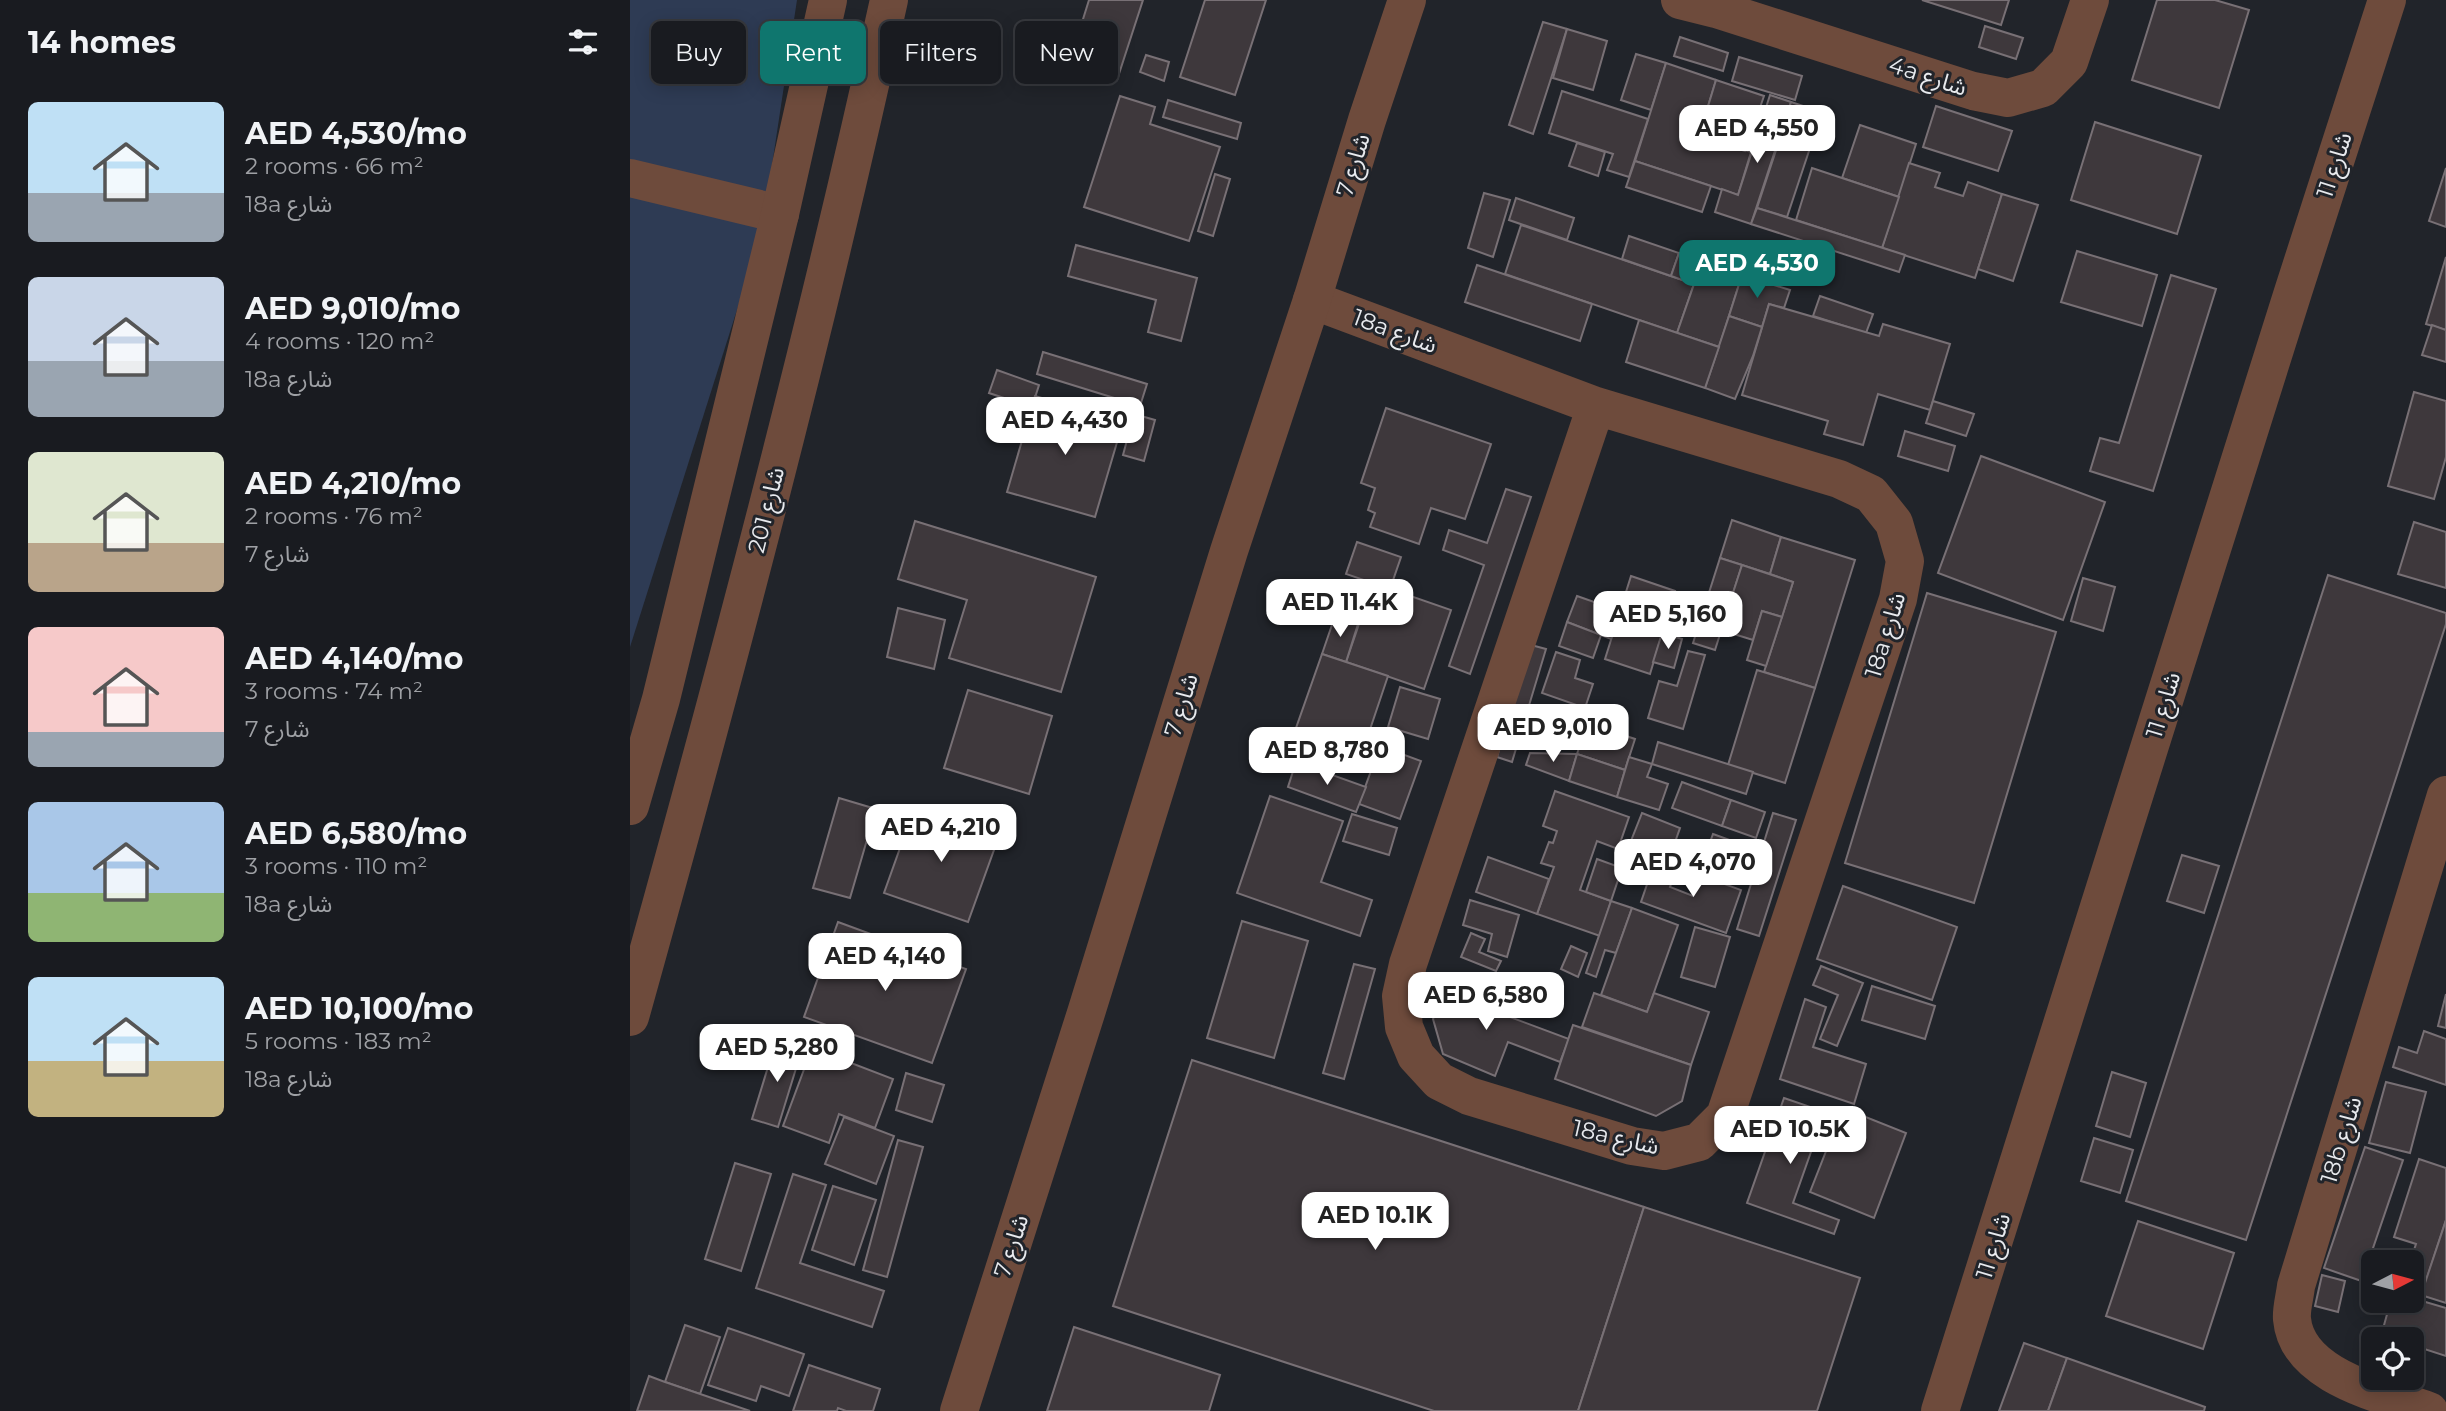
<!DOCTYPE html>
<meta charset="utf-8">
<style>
body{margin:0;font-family:Montserrat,"Noto Sans Arabic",sans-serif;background:#222429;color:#f1f3f6;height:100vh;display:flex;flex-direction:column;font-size:26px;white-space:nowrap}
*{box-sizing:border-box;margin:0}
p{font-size:23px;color:#9fa1a5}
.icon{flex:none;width:38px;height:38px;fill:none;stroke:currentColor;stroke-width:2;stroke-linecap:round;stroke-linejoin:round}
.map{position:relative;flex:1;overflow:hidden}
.side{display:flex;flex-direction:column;background:#191b20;width:630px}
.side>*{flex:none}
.hud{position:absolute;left:21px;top:21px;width:665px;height:63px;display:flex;gap:14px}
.needle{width:46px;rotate:84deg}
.controls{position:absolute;left:1731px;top:1250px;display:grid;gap:14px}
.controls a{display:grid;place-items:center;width:63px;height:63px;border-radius:10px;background:#191b20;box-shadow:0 4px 18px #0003,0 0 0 2px #37393e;font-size:35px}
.price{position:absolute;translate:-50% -60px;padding:0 16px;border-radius:14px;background:#fff;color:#222;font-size:23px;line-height:46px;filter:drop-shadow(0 2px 4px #0008)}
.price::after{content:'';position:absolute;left:50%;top:42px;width:21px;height:16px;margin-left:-10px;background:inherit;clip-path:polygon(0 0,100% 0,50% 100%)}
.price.current{background:#0f766e;color:#fff}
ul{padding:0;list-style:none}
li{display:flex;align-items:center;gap:21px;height:175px;padding:0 28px}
li span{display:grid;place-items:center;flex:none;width:196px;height:140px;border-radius:10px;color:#555}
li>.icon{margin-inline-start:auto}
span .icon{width:84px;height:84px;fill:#fffc;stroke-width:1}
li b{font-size:30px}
h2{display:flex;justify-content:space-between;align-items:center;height:84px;padding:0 28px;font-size:30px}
.tag{padding:0 24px;border-radius:10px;background:#191b20;box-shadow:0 4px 18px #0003,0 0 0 2px #37393e;font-size:24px;line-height:63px}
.tag.current{background:#0f766e;color:#fff}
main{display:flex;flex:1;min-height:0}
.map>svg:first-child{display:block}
.green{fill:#2e3b54}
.building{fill:#3e383c;stroke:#787075;stroke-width:2}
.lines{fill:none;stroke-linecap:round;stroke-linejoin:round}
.minor{stroke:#6e4b3c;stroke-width:38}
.labels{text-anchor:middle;stroke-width:6;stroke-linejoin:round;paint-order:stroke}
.street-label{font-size:23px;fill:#e8eaee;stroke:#21242a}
</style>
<main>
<section class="side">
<h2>14 homes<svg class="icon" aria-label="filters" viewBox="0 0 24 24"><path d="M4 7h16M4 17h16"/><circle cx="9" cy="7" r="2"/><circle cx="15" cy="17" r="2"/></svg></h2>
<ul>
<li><span style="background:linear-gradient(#bfe0f5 65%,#9aa5b1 0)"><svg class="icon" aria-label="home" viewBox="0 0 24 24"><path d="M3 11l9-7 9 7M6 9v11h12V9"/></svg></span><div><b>AED 4,530/mo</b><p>2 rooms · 66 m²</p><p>18a شارع</p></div></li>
<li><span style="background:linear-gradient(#c9d6e8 60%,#9aa5b1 0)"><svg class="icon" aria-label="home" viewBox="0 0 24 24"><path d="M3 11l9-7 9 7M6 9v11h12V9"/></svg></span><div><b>AED 9,010/mo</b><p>4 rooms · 120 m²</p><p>18a شارع</p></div></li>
<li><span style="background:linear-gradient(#dfe7d0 65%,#b9a48a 0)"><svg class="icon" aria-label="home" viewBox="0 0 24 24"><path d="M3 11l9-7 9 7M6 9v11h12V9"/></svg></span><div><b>AED 4,210/mo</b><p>2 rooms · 76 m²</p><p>شارع 7</p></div></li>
<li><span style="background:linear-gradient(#f6c9c9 75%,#9aa5b1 0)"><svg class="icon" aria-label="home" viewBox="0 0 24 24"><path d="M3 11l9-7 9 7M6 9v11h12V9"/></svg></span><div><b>AED 4,140/mo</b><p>3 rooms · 74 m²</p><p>شارع 7</p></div></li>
<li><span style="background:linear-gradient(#a9c7e8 65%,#8fb573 0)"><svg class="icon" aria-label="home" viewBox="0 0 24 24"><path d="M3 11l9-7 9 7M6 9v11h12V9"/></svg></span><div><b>AED 6,580/mo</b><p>3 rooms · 110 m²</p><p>18a شارع</p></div></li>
<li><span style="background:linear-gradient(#bfe0f5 60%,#c2b280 0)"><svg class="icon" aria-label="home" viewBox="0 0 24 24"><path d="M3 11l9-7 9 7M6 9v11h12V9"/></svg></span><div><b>AED 10,100/mo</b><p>5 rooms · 183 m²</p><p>18a شارع</p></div></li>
</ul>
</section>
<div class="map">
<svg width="1816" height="1411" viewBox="0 0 1816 1411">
<rect width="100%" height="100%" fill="#21242a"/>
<path class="green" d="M0 0H167L132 231 0 647Z"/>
<g class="building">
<path d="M459 0H513L487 80 439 64Z"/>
<path d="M575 0H636L605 95 550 77Z"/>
<path d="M1292 0H1379L1371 25Z"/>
<path d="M1527 0H1585L1619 10 1589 108 1502 80Z"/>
<path d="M913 22 937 29 903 134 879 125Z"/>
<path d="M1355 26 1393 38 1386 59 1349 47Z"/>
<path d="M937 29 977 41 963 90 923 78Z"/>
<path d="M1050 37 1098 53 1093 71 1044 56Z"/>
<path d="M1006 54 1036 63 1021 110 991 100Z"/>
<path d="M516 55 539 62 534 81 510 72Z"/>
<path d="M1109 57 1172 76 1165 100 1102 81Z"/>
<path d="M1036 63 1086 80 1069 136 1121 152 1108 195 1005 161Z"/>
<path d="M1086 80 1134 96 1115 151 1069 136Z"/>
<path d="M932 91 1018 119 999 177 977 170 983 154 919 133Z"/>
<path d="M1140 95 1161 102 1121 224 1085 212 1092 189 1108 195Z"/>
<path d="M490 96 525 107 520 124 590 147 559 241 454 207Z"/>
<path d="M538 100 611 123 607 139 533 117Z"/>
<path d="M1161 102 1203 116 1192 149 1151 135Z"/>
<path d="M1306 106 1382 131 1368 171 1293 147Z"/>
<path d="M1465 122 1571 156 1547 234 1441 200Z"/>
<path d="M1230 125 1286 144 1269 197 1212 178Z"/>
<path d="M1151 135 1181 145 1157 217 1127 208Z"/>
<path d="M947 143 975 152 968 176 939 166Z"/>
<path d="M1005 161 1081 186 1072 212 996 187Z"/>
<path d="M1279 163 1310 173 1305 187 1333 196 1338 182 1372 194 1345 278 1252 248Z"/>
<path d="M1182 168 1269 197 1252 248 1166 220Z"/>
<path d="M1816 168V227L1799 221Z"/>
<path d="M585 174 600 179 583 236 568 231Z"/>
<path d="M854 193 880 200 863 257 838 248Z"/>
<path d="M1372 194 1408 205 1383 281 1348 269Z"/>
<path d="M886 198 944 218 937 240 879 220Z"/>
<path d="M1127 208 1275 255 1269 272 1121 224Z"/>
<path d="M891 225 1064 284 1047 333 875 274Z"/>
<path d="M999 236 1049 253 1041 276 992 259Z"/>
<path d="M446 245 567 278 551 341 518 332 526 300 438 276Z"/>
<path d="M1447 251 1527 275 1512 326 1431 302Z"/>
<path d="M1049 253 1112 275 1089 347 1047 333 1064 284 1041 276Z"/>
<path d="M1816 257V330L1796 324Z"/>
<path d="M847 265 962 304 950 341 835 302Z"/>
<path d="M1112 275 1160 290 1154 308 1139 304 1132 327 1099 316Z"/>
<path d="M1541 275 1586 289 1523 491 1460 471 1470 438 1489 443Z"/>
<path d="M1190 296 1243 314 1236 333 1183 316Z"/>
<path d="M1139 304 1249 336 1253 324 1320 344 1300 410 1248 394 1233 445 1194 434 1198 421 1112 395Z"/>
<path d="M1099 316 1132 327 1123 356 1105 399 1075 388Z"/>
<path d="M1009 320 1089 347 1075 388 996 362Z"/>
<path d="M1802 325 1816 330V362L1792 355Z"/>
<path d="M413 352 517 384 510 406 407 374Z"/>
<path d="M367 370 409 385 402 407 359 393Z"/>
<path d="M1784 392 1816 401V457L1804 499 1758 486Z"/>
<path d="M405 396 493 422 465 517 377 492Z"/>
<path d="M1303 401 1344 414 1336 436 1296 423Z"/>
<path d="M756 408 861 444 835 519 801 508 789 544 740 527 745 513 738 510 745 488 731 483Z"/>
<path d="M504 414 525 420 514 461 493 455Z"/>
<path d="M1275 431 1325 446 1318 471 1268 456Z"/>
<path d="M1351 456 1475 502 1433 620 1308 573Z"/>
<path d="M876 489 901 497 840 674 819 666 854 565 813 550 819 530 857 543Z"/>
<path d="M1102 520 1151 537 1140 574 1090 558Z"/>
<path d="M285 521 466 577 431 692 319 658 337 600 268 579Z"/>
<path d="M1784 522 1816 532V588L1768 574Z"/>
<path d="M1151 537 1225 560 1185 688 1134 672 1163 582 1140 574Z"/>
<path d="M727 542 771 557 760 589 716 574Z"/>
<path d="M1090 558 1112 565 1085 650 1063 643Z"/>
<path d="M1112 565 1163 582 1152 617 1132 611 1123 640 1091 630Z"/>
<path d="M1698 575 1816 613V624L1616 1240 1496 1201Z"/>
<path d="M1001 576 1045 591 1020 674 975 659Z"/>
<path d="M1453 578 1485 587 1473 631 1441 621Z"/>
<path d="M743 583 821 610 794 689 716 662Z"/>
<path d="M714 585 739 593 732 615 707 607Z"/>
<path d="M1297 593 1426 632 1344 903 1215 863Z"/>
<path d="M947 596 990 611 981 639 937 622Z"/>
<path d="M268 608 315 620 304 669 257 657Z"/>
<path d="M1132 611 1152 617 1136 666 1117 660Z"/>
<path d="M705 616 728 624 716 662 692 654Z"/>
<path d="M937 622 971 635 963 658 929 646Z"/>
<path d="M1032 633 1052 639 1044 668 1023 662Z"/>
<path d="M901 645 916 649 882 762 867 757Z"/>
<path d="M1058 651 1075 655 1053 729 1018 718 1029 681 1047 686Z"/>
<path d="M926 652 950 660 945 678 963 684 955 708 912 693Z"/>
<path d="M692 654 758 676 726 771 659 748Z"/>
<path d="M1127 670 1185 688 1155 783 1098 765Z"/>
<path d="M770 687 810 699 798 739 758 727Z"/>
<path d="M338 690 422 716 399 794 314 768Z"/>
<path d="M914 706 951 717 944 741 903 743Z"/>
<path d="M957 723 1005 739 995 770 947 754Z"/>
<path d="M1028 742 1123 772 1116 794 1022 764Z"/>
<path d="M750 746 791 761 770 819 729 804Z"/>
<path d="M900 753 947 754 939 781 896 765Z"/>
<path d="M947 754 995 770 987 797 939 781Z"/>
<path d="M999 757 1022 764 1017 777 1038 784 1029 810 987 797Z"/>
<path d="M666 762 736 787 726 812 658 787Z"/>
<path d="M1052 782 1101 800 1092 826 1042 808Z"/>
<path d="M925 791 999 817 988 849 967 841 950 890 981 901 970 936 907 914 924 867 911 863 919 842 923 843 927 831 913 826Z"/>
<path d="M640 796 713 821 691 882 742 900 730 936 607 893Z"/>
<path d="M209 798 246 809 220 898 183 888Z"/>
<path d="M1101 800 1135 812 1126 838 1092 826Z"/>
<path d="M285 806 369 836 338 922 254 893Z"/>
<path d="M1012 813 1050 828 1038 862 1015 854 1011 863 995 856Z"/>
<path d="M1143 813 1166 820 1129 936 1107 929Z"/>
<path d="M722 814 767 828 759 855 713 841Z"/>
<path d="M1083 834 1119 847 1108 877 1072 864Z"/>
<path d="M1552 855 1589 866 1574 913 1537 901Z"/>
<path d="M858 857 919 879 907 914 846 892Z"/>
<path d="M967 859 992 868 981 901 956 892Z"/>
<path d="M1024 864 1045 872 1040 887 1063 896 1070 875 1111 890 1096 933 1011 902Z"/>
<path d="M1213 886 1327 927 1302 1000 1187 959Z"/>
<path d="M840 900 889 915 877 957 858 951 862 934 833 925Z"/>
<path d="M981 901 1002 908 986 953 975 950 966 977 956 973Z"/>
<path d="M1002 908 1048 925 1017 1012 971 995Z"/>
<path d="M612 921 678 941 644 1058 577 1038Z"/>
<path d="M208 922 336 969 302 1063 174 1017Z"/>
<path d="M1065 927 1100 937 1085 987 1051 977Z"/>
<path d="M841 933 855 939 849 952 871 961 866 971 831 957Z"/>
<path d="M941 946 957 953 948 977 931 969Z"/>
<path d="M724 964 745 969 714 1079 693 1073Z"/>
<path d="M1191 966 1233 983 1207 1046 1190 1039 1208 995 1183 985Z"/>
<path d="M821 976 843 984 837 1001 939 1039 930 1062 878 1042 865 1076 813 1054 803 1019Z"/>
<path d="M1242 986 1305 1006 1295 1039 1232 1020Z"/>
<path d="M964 993 1017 1012 1024 993 1079 1012 1061 1065 952 1027Z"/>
<path d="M1816 994V1028L1808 1026Z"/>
<path d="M1175 999 1196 1007 1183 1047 1236 1064 1224 1104 1150 1079Z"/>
<path d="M943 1025 1061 1065 1052 1101 1026 1116 925 1079Z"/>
<path d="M1794 1031 1816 1039V1085L1763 1067 1769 1047 1787 1053Z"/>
<path d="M146 1041 172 1049 148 1127 122 1119Z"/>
<path d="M182 1048 263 1079 245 1128 209 1114 199 1143 153 1126Z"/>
<path d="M562 1060 1014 1207 948 1411H804L483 1306Z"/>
<path d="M1482 1072 1516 1083 1500 1137 1466 1126Z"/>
<path d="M276 1073 314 1085 302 1122 266 1110Z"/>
<path d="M1756 1082 1796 1092 1780 1153 1739 1143Z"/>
<path d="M1154 1098 1195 1112 1163 1203 1209 1220 1204 1234 1117 1203Z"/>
<path d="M1213 1108 1276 1133 1244 1218 1180 1192Z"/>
<path d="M214 1117 264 1136 246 1184 195 1164Z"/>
<path d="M1464 1138 1503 1150 1490 1193 1451 1181Z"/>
<path d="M268 1140 293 1147 257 1277 233 1270Z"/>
<path d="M1735 1147 1773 1160 1740 1257 1752 1262H1743V1285L1694 1268Z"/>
<path d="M1789 1159 1816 1168V1220L1796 1281 1782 1276 1780 1262 1786 1244 1764 1237Z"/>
<path d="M105 1163 141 1174 111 1271 75 1259Z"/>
<path d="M163 1174 196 1185 170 1263 254 1291 242 1327 126 1288Z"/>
<path d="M203 1186 246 1200 224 1265 182 1250Z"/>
<path d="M1014 1207 1230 1278 1187 1411H948Z"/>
<path d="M1816 1220V1303L1791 1295Z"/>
<path d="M1508 1221 1604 1253 1573 1349 1476 1316Z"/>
<path d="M1692 1275 1715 1281 1708 1312 1685 1306Z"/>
<path d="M1782 1298 1816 1308V1356L1782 1345V1339L1751 1336 1761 1300H1782Z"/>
<path d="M55 1325 90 1337 70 1394 35 1382Z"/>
<path d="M444 1327 590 1375 579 1411H417Z"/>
<path d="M98 1328 174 1354 159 1396 131 1386 126 1401 78 1385Z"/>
<path d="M1394 1343 1437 1358 1418 1411H1369Z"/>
<path d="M1437 1358 1575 1407 1574 1411H1418Z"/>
<path d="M179 1365 250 1389 243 1411H216L208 1408 207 1411H163Z"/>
<path d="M19 1376 35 1382 120 1411H7Z"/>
</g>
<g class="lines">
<g class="minor">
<path d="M1050 0 1086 9 1343 91 1378 98 1413 88 1439 62 1460 0"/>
<path d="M0 178 150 214"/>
<path d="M682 300 966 406 1209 479 1241 494 1264 523 1275 561 1268 599 1095 1116 1069 1142 1034 1151 1002 1146 839 1096 809 1081 786 1056 774 1027 771 996 778 964 966 406"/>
<path d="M0 806 31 699 150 214 198 0"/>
<path d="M0 1017C94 680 184 342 259 0"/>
<path d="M329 1411 456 1013 599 551 682 300 737 120 777 0"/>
<path d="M1310 1411 1663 292 1757 0"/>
<path d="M1799 1411C1753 1394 1667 1377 1662 1319 1661 1309 1665 1296 1666 1286L1816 795"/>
</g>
</g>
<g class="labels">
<g class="street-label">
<text transform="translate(1298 76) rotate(18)" y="8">4a شارع</text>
<text transform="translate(723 165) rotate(-73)" y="8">شارع 7</text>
<text transform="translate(1704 165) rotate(-72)" y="8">شارع 11</text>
<text transform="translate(765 331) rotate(20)" y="8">18a شارع</text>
<text transform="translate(136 510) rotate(-76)" y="8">شارع 201</text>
<text transform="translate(1255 635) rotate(-73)" y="8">18a شارع</text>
<text transform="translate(551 705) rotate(-73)" y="8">شارع 7</text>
<text transform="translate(1533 705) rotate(-73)" y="8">شارع 11</text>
<text transform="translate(986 1137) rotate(13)" y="8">18a شارع</text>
<text transform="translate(1711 1140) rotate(-73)" y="8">18b شارع</text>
<text transform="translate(381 1246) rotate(-72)" y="8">شارع 7</text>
<text transform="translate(1363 1246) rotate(-73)" y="8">شارع 11</text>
</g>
</g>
</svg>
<div class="controls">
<a><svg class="needle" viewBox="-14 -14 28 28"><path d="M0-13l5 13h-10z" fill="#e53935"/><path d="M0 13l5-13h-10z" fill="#9fa1a5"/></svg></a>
<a><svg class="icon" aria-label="locate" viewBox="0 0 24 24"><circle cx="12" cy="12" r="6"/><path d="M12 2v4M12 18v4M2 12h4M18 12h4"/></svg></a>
</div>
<b class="price" style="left:1127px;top:165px">AED 4,550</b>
<b class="price current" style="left:1127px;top:300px">AED 4,530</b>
<b class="price" style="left:435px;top:457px">AED 4,430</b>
<b class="price" style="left:710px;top:639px">AED 11.4K</b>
<b class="price" style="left:1038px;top:651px">AED 5,160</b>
<b class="price" style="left:923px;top:764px">AED 9,010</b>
<b class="price" style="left:697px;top:787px">AED 8,780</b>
<b class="price" style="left:311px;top:864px">AED 4,210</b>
<b class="price" style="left:1063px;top:899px">AED 4,070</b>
<b class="price" style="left:255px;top:993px">AED 4,140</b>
<b class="price" style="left:856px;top:1032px">AED 6,580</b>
<b class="price" style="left:147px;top:1084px">AED 5,280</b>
<b class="price" style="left:1160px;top:1166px">AED 10.5K</b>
<b class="price" style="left:745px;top:1252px">AED 10.1K</b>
<div class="hud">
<a class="tag">Buy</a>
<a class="tag current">Rent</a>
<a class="tag">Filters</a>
<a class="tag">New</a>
</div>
</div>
</main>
